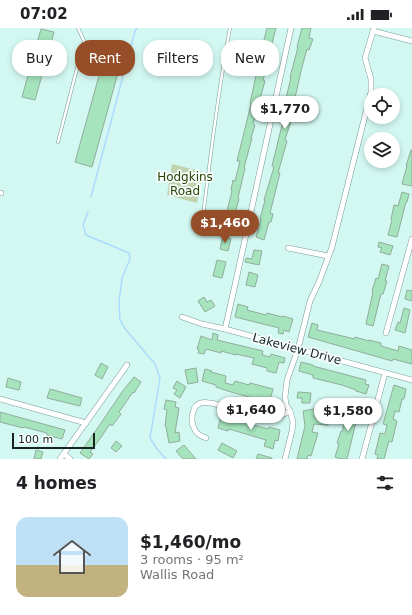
<!DOCTYPE html>
<meta charset="utf-8">
<style>
body{margin:0;font-family:"DejaVu Sans",sans-serif;background:#f2f2f2;color:#202124;height:100vh;display:flex;flex-direction:column;font-size:15px;white-space:nowrap}
*{box-sizing:border-box;margin:0}
p{font-size:13px;color:#757577}
.icon{flex:none;width:22px;height:22px;fill:none;stroke:currentColor;stroke-width:2;stroke-linecap:round;stroke-linejoin:round}
.map{position:relative;height:431px;overflow:hidden}
.details{display:flex;flex-direction:column;background:#fff;flex:1}
.details>*{flex:none}
.banner{position:absolute;left:12px;top:12px;width:388px;height:36px;display:flex;gap:8px}
.buttons{position:absolute;left:364px;top:60px;display:grid;gap:8px}
.buttons a{display:grid;place-items:center;width:36px;height:36px;border-radius:50%;background:#fff;box-shadow:0 2px 6px #0003;font-size:20px}
.scale{position:absolute;left:12px;bottom:10px;width:83px;box-sizing:border-box;padding-left:4px;border:2px solid #162422;border-top:0;font-size:11px;line-height:14px;white-space:nowrap;color:#162422;-webkit-text-stroke:3px #f7fefd;paint-order:stroke}
.price{position:absolute;translate:-50% -34px;padding:0 9px;border-radius:14px;background:#fff;color:#222;font-size:13px;line-height:26px;filter:drop-shadow(0 1px 2px #0008)}
.price::after{content:'';position:absolute;left:50%;top:24px;width:12px;height:9px;margin-left:-6px;background:inherit;clip-path:polygon(0 0,100% 0,50% 100%)}
.price.current{background:#954e28;color:#fff}
ul{padding:0;list-style:none}
li{display:flex;align-items:center;gap:12px;height:100px;padding:0 16px}
li span{display:grid;place-items:center;flex:none;width:112px;height:80px;border-radius:12px;color:#555}
li>.icon{margin-inline-start:auto}
span .icon{width:48px;height:48px;fill:#fffc;stroke-width:1}
li b{font-size:17px}
h2{display:flex;justify-content:space-between;align-items:center;height:48px;padding:0 16px;font-size:17px}
.tag{padding:0 14px;border-radius:16px;background:#fff;box-shadow:0 2px 6px #0003;font-size:14px;line-height:36px}
.tag.current{background:#954e28;color:#fff}
.status{display:flex;justify-content:space-between;align-items:center;height:28px;padding:0 20px;background:#fff;direction:ltr}
.status svg{height:11px;fill:currentColor}
.map>svg:first-child{display:block}
.green{fill:#bfd2ad}
.lines{fill:none;stroke-linecap:round;stroke-linejoin:round}
.stream{stroke:#addbfd;stroke-width:1.5}
.building{fill:#a5e4bd;stroke:#91ad9b}
.lane-casing{stroke:#789b95;stroke-width:3.5}
.street-casing{stroke:#789b95;stroke-width:6}
.lane{stroke:#fff;stroke-width:2.5}
.street{stroke:#fff;stroke-width:5}
.labels{text-anchor:middle;stroke-width:3.5;stroke-linejoin:round;paint-order:stroke}
.park-label{font-size:12px;fill:#2b4403;stroke:#f7fefd}
.street-label{font-size:12px;fill:#162422;stroke:#f7fefd}
</style>
<div class="status"><b>07:02</b><svg viewBox="0 0 49 12"><path d="M0 12V9h3v3zM5 12V6h3v6zM10 12V3h3v9zM15 12V0h3v12zM26 1h20v11H26zM47 4h2v5h-2z"/></svg></div>
<div class="map">
<svg width="412" height="431" viewBox="0 0 412 431">
<rect width="100%" height="100%" fill="#d3f8f2"/>
<path class="green" d="M172 136 203 144 197 175 167 167Z"/>
<g class="lines">
<g class="stream">
<path d="M91 169 135 3 137 0"/>
<path d="M88 184 83 197 86 207 129 225 130 231 122 250 119 274 120 292 126 302 155 336 160 350 150 410 157 421 166 431"/>
</g>
</g>
<g class="building">
<path d="M267 0H276L270 23H272L263 52 265 53 253 96 255 97 251 110H252L244 140H245L238 170 239 171 232 197 224 195 232 163 231 162 233 152 235 153 240 133H237L251 76 250 75 256 48H255Z"/>
<path d="M302 0H311L309 10 313 11 309 22 307 21 302 39 292 83 298 84 296 91 292 90 289 99 285 112 287 113 278 145H280L270 185 273 186 271 194H269L264 212 256 209 261 191H260L265 172H264L274 139 272 138 283 93 281 92 286 75H285L291 49H290L298 19H297Z"/>
<path d="M41 1 54 4 35 72 22 69Z"/>
<path d="M102 37 119 41 92 139 75 134Z"/>
<path d="M411 122H412V158L402 156 407 138H406Z"/>
<path d="M402 164 409 166 407 174H406L397 209 388 207 392 192 391 191 394 177 398 178Z"/>
<path d="M223 208 231 211 228 223 220 221Z"/>
<path d="M379 214 393 218 390 227 380 224 382 220 378 219Z"/>
<path d="M254 222 262 223 259 237 245 234 246 230 252 231Z"/>
<path d="M217 232 226 234 222 250 213 248Z"/>
<path d="M382 236 389 238 385 253H387L383 266H381L373 298 366 296 373 264 372 263 376 250 378 251Z"/>
<path d="M249 244 258 247 255 259 246 257Z"/>
<path d="M407 262 412 263V273L405 271Z"/>
<path d="M204 269 207 274 211 272 215 278 205 284 198 273Z"/>
<path d="M238 276 248 279 247 282 266 287 267 285 282 289 283 288 293 291 289 304 284 302 283 306 278 305 279 300 235 289Z"/>
<path d="M404 280 410 282 405 305 395 302 398 294 400 295Z"/>
<path d="M312 295 318 297 317 302 355 311V309L369 313V312L381 315V318L398 323 399 318 412 322V336L393 331 392 333 308 309Z"/>
<path d="M213 305 218 307 217 312 263 323 262 327 270 329 271 326 285 330 284 335 279 334 276 345 267 343V340L252 336 254 330 236 326V327L221 323V325L206 321 204 326 198 325 199 321H197L201 308 212 312Z"/>
<path d="M301 334 313 337V338L366 352 365 356 369 357 366 366 356 363V362L342 357 313 350V347L299 343Z"/>
<path d="M101 335 108 339 102 351 95 347Z"/>
<path d="M196 340 198 354 188 356 185 342Z"/>
<path d="M205 341 212 343 211 344 226 348 225 355 233 357 235 353 249 357 250 355 273 361 270 372 257 369 256 371 231 364 216 359V357L202 353Z"/>
<path d="M134 349 141 354 134 365 133 364 119 384 121 386 112 398 110 396 99 412 90 424 93 426 89 431 80 425 99 398 122 364Z"/>
<path d="M8 350 21 354 19 362 6 359Z"/>
<path d="M177 353 186 359 180 370 174 366 177 362 173 360Z"/>
<path d="M394 357 406 361 404 371H402L399 384 395 383 393 391 397 393 392 414 389 413 384 431H377L378 427 375 426 380 405 385 406 387 397 383 396Z"/>
<path d="M50 361 82 370 80 378 47 370Z"/>
<path d="M298 364 311 365 310 375H302V370H297Z"/>
<path d="M166 372 176 374 175 379 179 380 175 405 179 404 180 413 169 415 166 399 165 398 167 382 164 381Z"/>
<path d="M349 375 360 378 347 431H341L335 429 339 416 337 415 341 403 342 404Z"/>
<path d="M314 381 315 390 329 391 328 397 314 396 312 404 318 405 311 428 308 427 307 431H297L305 398 303 383Z"/>
<path d="M0 384 65 402 62 411 47 407V405L24 399 23 400 0 394Z"/>
<path d="M221 388 253 397 268 401 269 399 280 402 278 413 275 412 273 421 264 418 266 412 229 401 228 403 218 400Z"/>
<path d="M116 413 122 418 116 424 111 420Z"/>
<path d="M222 415 237 423 233 430 218 422Z"/>
<path d="M184 417 196 431H183L176 423Z"/>
<path d="M36 422 43 424 41 431H34Z"/>
<path d="M258 426 272 430V431H256Z"/>
</g>
<g class="lines">
<defs>
<g id="lane">
<path d="M58 114 84 13 78 0"/>
<path d="M201 203C210 135 217 67 230 0"/>
</g>
<g id="street">
<path d="M373 3 412 13"/>
<path d="M0 165H1"/>
<path d="M288 220 328 228"/>
<path d="M182 289 202 296 225 301 412 352"/>
<path d="M225 301 235 257 291 0"/>
<path d="M386 305 412 211"/>
<path d="M0 371 86 395"/>
<path d="M206 410C201 408 196 406 194 400 190 393 192 377 201 375 204 374 208 375 211 375L264 388 282 387 290 383"/>
<path d="M64 426 70 431"/>
<path d="M60 431 127 337"/>
<path d="M285 431 292 403 293 394 290 383 286 377 285 369 287 352 298 321 310 273 319 254 332 219 371 64V51L365 30 374 0"/>
<path d="M362 431 385 345"/>
</g>
</defs>
<use href="#lane" class="lane-casing"/>
<use href="#street" class="street-casing"/>
<use href="#lane" class="lane"/>
<use href="#street" class="street"/>
</g>
<g class="labels">
<g class="park-label">
<text x="185" y="153">Hodgkins<tspan x="185" dy="14">Road</tspan></text>
</g>
<g class="street-label">
<text transform="translate(297 321) rotate(15)" y="4">Lakeview Drive</text>
</g>
</g>
</svg>
<div class="buttons">
<a><svg class="icon" aria-label="locate" viewBox="0 0 24 24"><circle cx="12" cy="12" r="6"/><path d="M12 2v4M12 18v4M2 12h4M18 12h4"/></svg></a>
<a><svg class="icon" aria-label="layers" viewBox="0 0 24 24"><path d="M12 4l9 5-9 5-9-5zM3 14l9 5 9-5"/></svg></a>
</div>
<div class="scale">100 m</div>
<b class="price" style="left:285px;top:102px">$1,770</b>
<b class="price current" style="left:225px;top:216px">$1,460</b>
<b class="price" style="left:251px;top:403px">$1,640</b>
<b class="price" style="left:348px;top:404px">$1,580</b>
<div class="banner">
<a class="tag">Buy</a>
<a class="tag current">Rent</a>
<a class="tag">Filters</a>
<a class="tag">New</a>
</div>
</div>
<section class="details">
<h2>4 homes<svg class="icon" aria-label="filters" viewBox="0 0 24 24"><path d="M4 7h16M4 17h16"/><circle cx="9" cy="7" r="2"/><circle cx="15" cy="17" r="2"/></svg></h2>
<ul>
<li><span style="background:linear-gradient(#bfe0f5 60%,#c2b280 0)"><svg class="icon" aria-label="home" viewBox="0 0 24 24"><path d="M3 11l9-7 9 7M6 9v11h12V9"/></svg></span><div><b>$1,460/mo</b><p>3 rooms · 95 m²</p><p>Wallis Road</p></div></li>
</ul>
</section>
